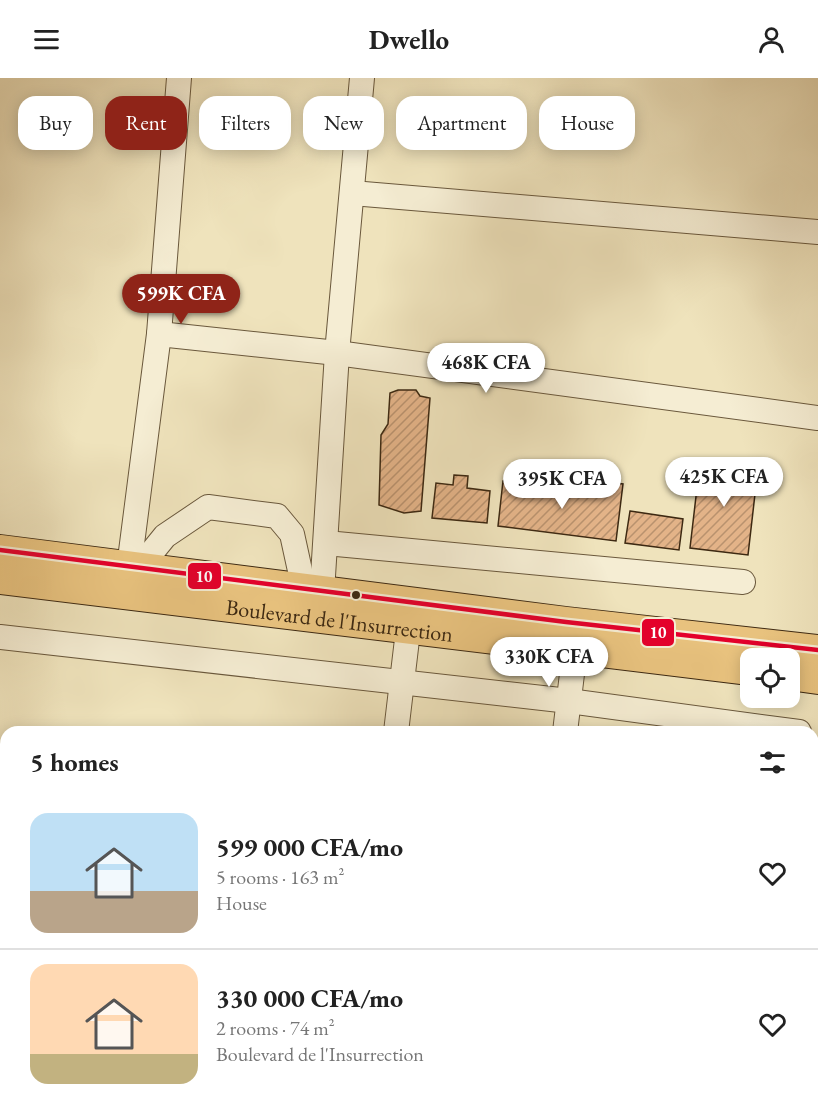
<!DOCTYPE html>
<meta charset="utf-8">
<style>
body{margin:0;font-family:"EB Garamond",serif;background:#f6f6f6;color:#222;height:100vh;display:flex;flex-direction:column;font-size:22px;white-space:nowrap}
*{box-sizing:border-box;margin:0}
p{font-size:20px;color:#767676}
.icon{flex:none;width:33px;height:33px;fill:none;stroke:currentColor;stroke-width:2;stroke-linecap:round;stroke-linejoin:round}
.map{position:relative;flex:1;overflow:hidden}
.drawer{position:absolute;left:0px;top:648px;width:819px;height:386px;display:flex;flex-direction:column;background:#fff;border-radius:18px 18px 0 0;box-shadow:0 3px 15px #0003}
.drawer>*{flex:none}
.top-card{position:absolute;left:18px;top:18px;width:783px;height:54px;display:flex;gap:12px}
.tools{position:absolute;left:740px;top:570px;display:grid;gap:12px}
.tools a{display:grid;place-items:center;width:60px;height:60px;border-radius:12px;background:#fff;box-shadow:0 3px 15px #0003;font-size:30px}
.price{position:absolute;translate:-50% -51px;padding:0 14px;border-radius:21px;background:#fff;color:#222;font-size:20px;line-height:39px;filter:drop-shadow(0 2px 3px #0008)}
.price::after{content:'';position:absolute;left:50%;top:36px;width:18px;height:14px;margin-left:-9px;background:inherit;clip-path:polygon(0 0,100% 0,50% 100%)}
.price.current{background:#8f2418;color:#fff}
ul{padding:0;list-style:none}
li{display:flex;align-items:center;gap:18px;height:150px;padding:0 30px}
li+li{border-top:2px solid #e0e0e0}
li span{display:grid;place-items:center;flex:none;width:168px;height:120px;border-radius:18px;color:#555}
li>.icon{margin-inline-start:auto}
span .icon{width:72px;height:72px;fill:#fffc;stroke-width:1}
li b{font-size:26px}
h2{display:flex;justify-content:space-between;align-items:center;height:72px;padding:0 30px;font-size:26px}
.pill{padding:0 21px;border-radius:18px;background:#fff;box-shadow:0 3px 15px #0003;font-size:21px;line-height:54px}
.pill.current{background:#8f2418;color:#fff}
header{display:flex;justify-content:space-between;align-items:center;height:78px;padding:0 30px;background:#fff;font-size:27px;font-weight:700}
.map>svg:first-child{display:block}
.building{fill:url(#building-hatch);stroke:#3d2912;stroke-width:1.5}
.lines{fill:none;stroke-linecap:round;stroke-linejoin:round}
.minor-casing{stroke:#6a583c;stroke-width:26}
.major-casing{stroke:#3d2912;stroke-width:32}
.minor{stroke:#f5edd3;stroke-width:24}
.major{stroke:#e8c27e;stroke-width:30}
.bus-1-casing{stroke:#f5edd3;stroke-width:9}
.bus-1{stroke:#e4002b;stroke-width:4.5}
.bus-dot{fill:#3d2912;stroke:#f5edd3;stroke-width:2}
.labels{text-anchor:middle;stroke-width:4.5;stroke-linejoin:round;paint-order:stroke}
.street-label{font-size:22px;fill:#3d2912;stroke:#f5edd3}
.line-badge{stroke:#f5edd3;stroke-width:2}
.badge-label{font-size:16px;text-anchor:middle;font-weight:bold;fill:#fff}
</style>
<header><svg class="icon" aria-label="menu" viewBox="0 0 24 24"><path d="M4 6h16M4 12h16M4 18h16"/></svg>Dwello<svg class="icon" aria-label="person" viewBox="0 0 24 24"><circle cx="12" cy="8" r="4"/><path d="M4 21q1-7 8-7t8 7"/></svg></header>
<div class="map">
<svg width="818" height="1033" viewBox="0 0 818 1033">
<defs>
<pattern id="building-hatch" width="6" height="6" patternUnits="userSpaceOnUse" patternTransform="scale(1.5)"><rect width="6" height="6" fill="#e3b388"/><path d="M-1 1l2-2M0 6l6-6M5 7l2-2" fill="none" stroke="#b9926e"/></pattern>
</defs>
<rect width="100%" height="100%" fill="#efe3bc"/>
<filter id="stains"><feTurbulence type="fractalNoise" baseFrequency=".00333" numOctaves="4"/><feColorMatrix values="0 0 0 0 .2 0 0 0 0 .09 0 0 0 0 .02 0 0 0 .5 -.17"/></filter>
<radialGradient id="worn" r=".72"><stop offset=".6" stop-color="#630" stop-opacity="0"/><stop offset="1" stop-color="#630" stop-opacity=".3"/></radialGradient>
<g class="building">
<path d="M398 312H416L420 318 430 320 421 433 404 435 379 427 381 357 388 346 390 315Z"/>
<path d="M700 384 758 390 748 477 690 470Z"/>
<path d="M454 397 468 398 467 410 490 413 487 445 432 440 436 405 453 407Z"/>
<path d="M503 403 606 416 607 404 623 406 616 463 498 448Z"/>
<path d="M630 433 683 441 679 472 625 465Z"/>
<path d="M98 1028H114L113 1033H98Z"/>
<path d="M729 1028H763V1033H728Z"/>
<rect x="767" y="1028" width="33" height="5"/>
</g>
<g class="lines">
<defs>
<g id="minor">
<path d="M352 115 818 154"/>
<path d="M159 256 337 275 818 340"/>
<path d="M326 465 743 504"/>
<path d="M129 489 159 256 179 0"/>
<path d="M139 490 165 458 208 429 277 438 292 456 304 511"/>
<path d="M321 530 337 275 362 0"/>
<path d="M0 559 569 623 799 654"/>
<path d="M396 654 408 553"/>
<path d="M565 654 575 571"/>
<path d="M0 707 6 708"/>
<path d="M813 803 818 804"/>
<path d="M813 970 818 971"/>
<path d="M352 1033V1028"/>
<path d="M519 1033V1028"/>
</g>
<g id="major">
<path d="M0 472 566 544 818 572"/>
<path id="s1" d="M0 501 750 592"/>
<path d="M789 597 818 601"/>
</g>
</defs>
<use href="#minor" class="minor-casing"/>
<use href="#major" class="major-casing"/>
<use href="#minor" class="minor"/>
<use href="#major" class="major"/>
<defs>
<path id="bus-1" d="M0 472 566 544 818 572"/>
</defs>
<use href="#bus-1" class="bus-1-casing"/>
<use href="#bus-1" class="bus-1"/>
</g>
<circle class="bus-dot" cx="356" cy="517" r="5"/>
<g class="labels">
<g class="street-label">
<text dy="8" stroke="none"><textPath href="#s1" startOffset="342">Boulevard de l'Insurrection</textPath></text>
</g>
</g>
<g class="line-badge">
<rect x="187" y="484" width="35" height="28" rx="6" fill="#e4002b"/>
<rect x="641" y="540" width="34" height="29" rx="6" fill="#e4002b"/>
</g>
<g class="badge-label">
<text x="204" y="504">10</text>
<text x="658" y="560">10</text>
</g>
<rect width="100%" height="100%" filter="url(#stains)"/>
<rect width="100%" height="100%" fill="url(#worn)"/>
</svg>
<div class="tools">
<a><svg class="icon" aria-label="locate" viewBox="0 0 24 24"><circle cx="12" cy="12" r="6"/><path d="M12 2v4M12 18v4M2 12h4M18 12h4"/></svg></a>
</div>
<b class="price current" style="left:181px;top:247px">599K CFA</b>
<b class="price" style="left:486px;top:316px">468K CFA</b>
<b class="price" style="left:724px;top:430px">425K CFA</b>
<b class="price" style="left:562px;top:432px">395K CFA</b>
<b class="price" style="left:549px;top:610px">330K CFA</b>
<div class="top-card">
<a class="pill">Buy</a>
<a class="pill current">Rent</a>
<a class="pill">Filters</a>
<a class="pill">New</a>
<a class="pill">Apartment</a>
<a class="pill">House</a>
</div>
<section class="drawer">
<h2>5 homes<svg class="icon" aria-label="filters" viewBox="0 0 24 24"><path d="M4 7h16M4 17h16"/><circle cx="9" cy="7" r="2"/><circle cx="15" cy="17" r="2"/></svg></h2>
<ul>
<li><span style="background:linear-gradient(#bfe0f5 65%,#b9a48a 0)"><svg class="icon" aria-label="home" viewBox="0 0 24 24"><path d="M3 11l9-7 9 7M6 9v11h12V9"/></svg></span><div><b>599 000 CFA/mo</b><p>5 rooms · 163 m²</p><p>House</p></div><svg class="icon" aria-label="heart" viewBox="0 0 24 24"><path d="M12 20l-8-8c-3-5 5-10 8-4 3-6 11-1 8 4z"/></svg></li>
<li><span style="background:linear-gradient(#ffd9b3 75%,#c2b280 0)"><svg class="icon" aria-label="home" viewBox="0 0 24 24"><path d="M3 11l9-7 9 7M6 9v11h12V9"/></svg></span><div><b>330 000 CFA/mo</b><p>2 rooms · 74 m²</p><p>Boulevard de l'Insurrection</p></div><svg class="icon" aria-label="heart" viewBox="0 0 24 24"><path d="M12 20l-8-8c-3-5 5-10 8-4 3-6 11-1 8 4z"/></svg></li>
</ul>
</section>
</div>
